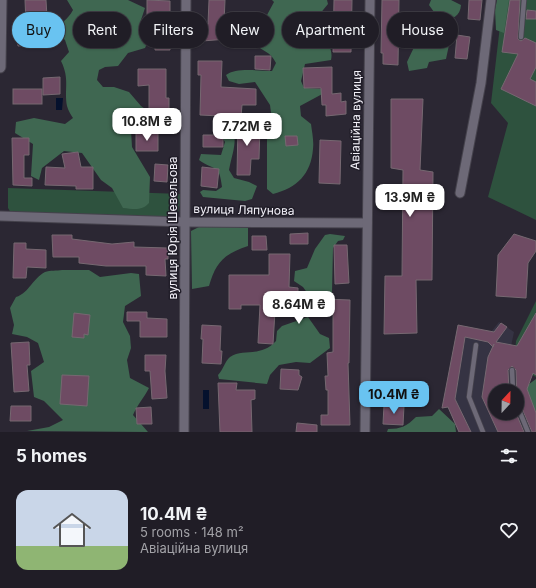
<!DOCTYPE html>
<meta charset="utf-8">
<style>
body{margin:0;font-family:Inter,sans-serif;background:#28262e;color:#f1f3f6;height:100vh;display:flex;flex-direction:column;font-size:15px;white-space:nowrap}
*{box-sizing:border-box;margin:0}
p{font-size:13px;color:#a2a2a7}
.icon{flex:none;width:22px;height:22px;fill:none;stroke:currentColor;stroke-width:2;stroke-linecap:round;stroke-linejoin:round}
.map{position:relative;height:432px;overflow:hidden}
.sheet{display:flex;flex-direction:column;background:#201d26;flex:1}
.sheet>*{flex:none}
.top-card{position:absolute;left:12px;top:12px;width:512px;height:36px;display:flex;gap:8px}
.needle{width:26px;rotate:22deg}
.fabs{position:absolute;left:488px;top:384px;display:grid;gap:8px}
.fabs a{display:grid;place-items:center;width:36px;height:36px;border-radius:50%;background:#201d26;box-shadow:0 1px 3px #0004,0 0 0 1px #3d3b43;font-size:20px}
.price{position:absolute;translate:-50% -34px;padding:0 9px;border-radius:8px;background:#fff;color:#222;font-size:13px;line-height:26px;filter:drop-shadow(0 1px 2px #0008)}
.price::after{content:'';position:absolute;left:50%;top:24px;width:12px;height:9px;margin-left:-6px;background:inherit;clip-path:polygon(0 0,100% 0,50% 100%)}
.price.on{background:#69c3f1;color:#111}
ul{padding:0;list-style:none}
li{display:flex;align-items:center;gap:12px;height:100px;padding:0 16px}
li+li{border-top:1px solid #3d3b43}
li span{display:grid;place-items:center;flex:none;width:112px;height:80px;border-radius:12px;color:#555}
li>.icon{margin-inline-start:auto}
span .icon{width:48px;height:48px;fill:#fffc;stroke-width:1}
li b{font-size:17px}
h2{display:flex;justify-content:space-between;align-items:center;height:48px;padding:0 16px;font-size:17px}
.chip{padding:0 14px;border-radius:18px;background:#201d26;box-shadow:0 1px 3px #0004,0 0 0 1px #3d3b43;font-size:14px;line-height:36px}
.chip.on{background:#69c3f1;color:#111}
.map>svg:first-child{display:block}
.industrial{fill:#353343;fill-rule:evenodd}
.green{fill:#2e523e}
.forest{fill:#3f6751}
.water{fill:#05112d}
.building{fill:#6e4b63;stroke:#766871}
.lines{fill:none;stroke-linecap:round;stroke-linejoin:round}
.service-casing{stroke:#45424c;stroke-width:6}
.minor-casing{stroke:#45424c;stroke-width:11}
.tertiary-casing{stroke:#45424c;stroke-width:13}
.service{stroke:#6d6977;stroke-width:4.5}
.minor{stroke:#6d6977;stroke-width:9}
.tertiary{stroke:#6d6977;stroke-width:11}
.labels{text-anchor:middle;stroke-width:3;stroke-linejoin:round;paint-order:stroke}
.street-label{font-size:12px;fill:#f3f1f9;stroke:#211e29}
</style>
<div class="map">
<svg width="536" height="432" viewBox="0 0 536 432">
<rect width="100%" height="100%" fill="#2b2733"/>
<path class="industrial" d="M499 322 514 332 508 361 532 376 527 389 536 432H459L444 399 458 325 491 332ZM495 391H517V413H495Z"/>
<g class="green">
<path d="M503 0H536V220L488 197 508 123 491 103Z"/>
<path d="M8 188 182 194 178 213 171 217 16 214 11 213 8 208Z"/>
<path d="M536 301V377L514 364 516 341Z"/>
</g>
<g class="forest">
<path d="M67 0H128L145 8 140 23C148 32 151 37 145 48L128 53 118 66 105 67 99 70 97 80 103 87H114L129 92 141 106 155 116 158 122 131 130 132 147 150 177 149 203C142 211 134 209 123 208L112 188 101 180 82 153 64 151 42 168 39 180 31 176 33 144 15 133 16 122 34 118 65 124 73 118C71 115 68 110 67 106 64 89 70 79 61 61L69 52 65 40 56 32C61 21 67 21 73 10Z"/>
<path d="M272 0H327L328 4 314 21 316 35 325 37C329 44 333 52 331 60L305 64 301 81 304 88 321 89 326 92 300 106 301 116 311 124C312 132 314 141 313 149 311 174 297 188 273 194L267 189V132L272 120 270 105 255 82 239 84 229 81 226 75C236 67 259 71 272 71L276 63C269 49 260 52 250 40L260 28 274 2Z"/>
<path d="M431 0H451L461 5C460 20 446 21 434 19V12L429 5Z"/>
<path d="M497 0H509L504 33 496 30 495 10Z"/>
<path d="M416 43C426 47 438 43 449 45L446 59 429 62 427 68 409 71 407 62Z"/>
<path d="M222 122 233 124C237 145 233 150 229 170L234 178 249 182 257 186 252 199 245 201 203 197 200 192 203 190 216 191 222 187C219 162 215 172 199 160L201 154 221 155 225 142 219 132 218 124Z"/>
<path d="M225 226 248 228V246C224 254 216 262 209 286L192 289 191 231 199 227Z"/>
<path d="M330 234 345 236 343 240 338 241 333 248 332 293 324 296 308 294 303 287 294 281 295 271 307 268 315 249 325 235Z"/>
<path d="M62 270H89L100 277 131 273 139 274 141 296 125 306 123 322 130 336 131 348 127 360 130 378 149 388C144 398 137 405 133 415L148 432 27 431 49 427 63 420 44 401 34 397 31 371 44 362 38 343 27 337 12 334 14 325 10 308 16 297C29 293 33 278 45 272 50 270 57 271 62 270Z"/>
<path d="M308 317 320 334 329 338 330 348 310 363 296 362 279 365 270 375 267 384 219 379 218 375C223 370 225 361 230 357 244 348 260 358 276 341L277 331 282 326Z"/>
<path d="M536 379V417L525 387Z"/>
<path d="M439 409 455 424 456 432H387L388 429C401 429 407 426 416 417L432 416Z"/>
</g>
<g class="water">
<path d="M56 98H63L62 110H56Z"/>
<rect x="203" y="390" width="6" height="19"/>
</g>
<g class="building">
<path d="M25 0H46L48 34H42L43 44 18 46 16 25 26 24Z"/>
<path d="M147 0 170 1V50H155V41H153V16H147Z"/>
<path d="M209 0H225L224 23H227L228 39 202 41 200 24H208Z"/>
<path d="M334 0H352L351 52H333Z"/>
<path d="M382 0H399L398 65 383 64V53H381Z"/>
<path d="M469 0H482L480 20 468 19Z"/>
<path d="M510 0H520L518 39 521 41 525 38 536 43V67L530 79 536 82V106L501 89 518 54 502 52Z"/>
<path d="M527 10 536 11V19H526Z"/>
<path d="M430 24 453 25V40L430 38Z"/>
<path d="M457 35 470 37 467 59 455 58Z"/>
<path d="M255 56H271L270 70 255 69Z"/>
<path d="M198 61H222L221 87 256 89V105H242L241 117 200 115 201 75H198Z"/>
<path d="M332 67V94L341 93V102L346 101V114L326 116V105H322L321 88H304L303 68Z"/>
<path d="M138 69H166V98H169V111L149 110V85L138 86Z"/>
<path d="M60 77V94L43 95V78Z"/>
<rect x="13" y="89" width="29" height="15"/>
<path d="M391 99H423L420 170 433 172 432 280H416L417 333 384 334 385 276H402L403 170 391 168Z"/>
<path d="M238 124 260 125 259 159H251L250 175H237Z"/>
<path d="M136 132 158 133V151H136Z"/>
<path d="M203 135H218V138H223V147H203Z"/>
<path d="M285 136H297L298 145 286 146Z"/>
<path d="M12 138H29V155H24V178H32V186L13 185Z"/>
<path d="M320 140 341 141 340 184 319 183Z"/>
<path d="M78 152 81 167H93V189H76V186L45 185 46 167 65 168 62 154Z"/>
<path d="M155 164 168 165 167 182 154 181Z"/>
<path d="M202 167 219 169 217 188 201 186Z"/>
<path d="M308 233V244H290V234Z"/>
<path d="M514 234 536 241V251L528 263 526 298 496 296 498 255Z"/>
<path d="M52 235H72V239L112 244 134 242V247L168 248V259H165L166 276 146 275V266H106L79 263V257H53Z"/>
<path d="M252 236H266L267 250H252Z"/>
<path d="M14 243H26V249L46 250V268L27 267 26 278H13Z"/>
<path d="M334 245H347L349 283 335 284Z"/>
<path d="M269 254H290L289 287 298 288V298L350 300 349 363H348L350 425H321V415H328V390H326L325 376H328L327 353 333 352V312L275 311 273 344 258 343 260 305H241V309H229V275H269Z"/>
<path d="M127 312H147V318L167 319V337H140V321H127Z"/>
<path d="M74 313 90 315 88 335 84 334V338L72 337Z"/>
<path d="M536 313V375L533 373 527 389 536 413V432H532L517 397 516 370 512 366 508 370 509 391H495V413H516L524 432H498L482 397 488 357 494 344 493 347 488 342 465 337 455 399 471 432H459L448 407 442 408 458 325 494 332 501 323 507 327 496 342 517 346Z"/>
<path d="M202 325 221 326 220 351H222L221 364 202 363 203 339H201Z"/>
<path d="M29 342 30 365H27L29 391 14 392 11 343Z"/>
<path d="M145 355H166L165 371 167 398 152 399 150 371H145Z"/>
<path d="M281 369 299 370V375L302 377 298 390 280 389Z"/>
<path d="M62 375 89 376 87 406 60 404Z"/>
<path d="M218 383H237L236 390H255V399L251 400 252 432H220Z"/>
<path d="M384 405 404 406 403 425 383 424Z"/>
<path d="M11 406H31V421H10Z"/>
<path d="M151 407 152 424H137L136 408Z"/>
<path d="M297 423 317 425V432H296Z"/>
</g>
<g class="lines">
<defs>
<g id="service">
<path d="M521 37 524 0"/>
<path d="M476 345 469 397 483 432"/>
<path d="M512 370 513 391"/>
<path d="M517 405 528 432"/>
</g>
<g id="minor">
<path d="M460 193 481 83 491 0"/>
<path d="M0 216 184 222 367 223"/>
<path d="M184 432 186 0"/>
<path d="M365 432 370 0"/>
</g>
<path id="tertiary" d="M0 67 1 0"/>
</defs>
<use href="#service" class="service-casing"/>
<use href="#minor" class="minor-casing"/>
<use href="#tertiary" class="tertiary-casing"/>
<use href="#service" class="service"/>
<use href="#minor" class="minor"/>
<use href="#tertiary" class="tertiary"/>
</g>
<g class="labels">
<g class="street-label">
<text transform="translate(356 120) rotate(-89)" y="4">Авіаційна вулиця</text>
<text transform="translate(244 210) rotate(1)" y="4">вулиця Ляпунова</text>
<text transform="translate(173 228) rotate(-90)" y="4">вулиця Юрія Шевельова</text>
</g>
</g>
</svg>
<div class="fabs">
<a><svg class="needle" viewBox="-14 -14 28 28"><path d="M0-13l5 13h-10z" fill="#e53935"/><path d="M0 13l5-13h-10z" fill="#a2a2a7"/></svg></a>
</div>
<b class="price" style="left:147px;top:142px">10.8M ₴</b>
<b class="price" style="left:247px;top:147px">7.72M ₴</b>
<b class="price" style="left:410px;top:218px">13.9M ₴</b>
<b class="price" style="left:299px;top:325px">8.64M ₴</b>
<b class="price on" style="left:394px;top:415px">10.4M ₴</b>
<div class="top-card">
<a class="chip on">Buy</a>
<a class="chip">Rent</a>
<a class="chip">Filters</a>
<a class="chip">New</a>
<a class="chip">Apartment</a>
<a class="chip">House</a>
</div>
</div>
<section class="sheet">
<h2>5 homes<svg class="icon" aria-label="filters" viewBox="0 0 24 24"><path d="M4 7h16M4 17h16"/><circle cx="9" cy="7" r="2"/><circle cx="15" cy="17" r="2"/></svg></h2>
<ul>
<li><span style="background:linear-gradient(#c9d6e8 70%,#8fb573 0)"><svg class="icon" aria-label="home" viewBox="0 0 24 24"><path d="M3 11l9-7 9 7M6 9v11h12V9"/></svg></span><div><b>10.4M ₴</b><p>5 rooms · 148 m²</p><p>Авіаційна вулиця</p></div><svg class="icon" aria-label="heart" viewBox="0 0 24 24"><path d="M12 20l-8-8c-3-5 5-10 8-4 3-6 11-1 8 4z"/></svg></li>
</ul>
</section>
